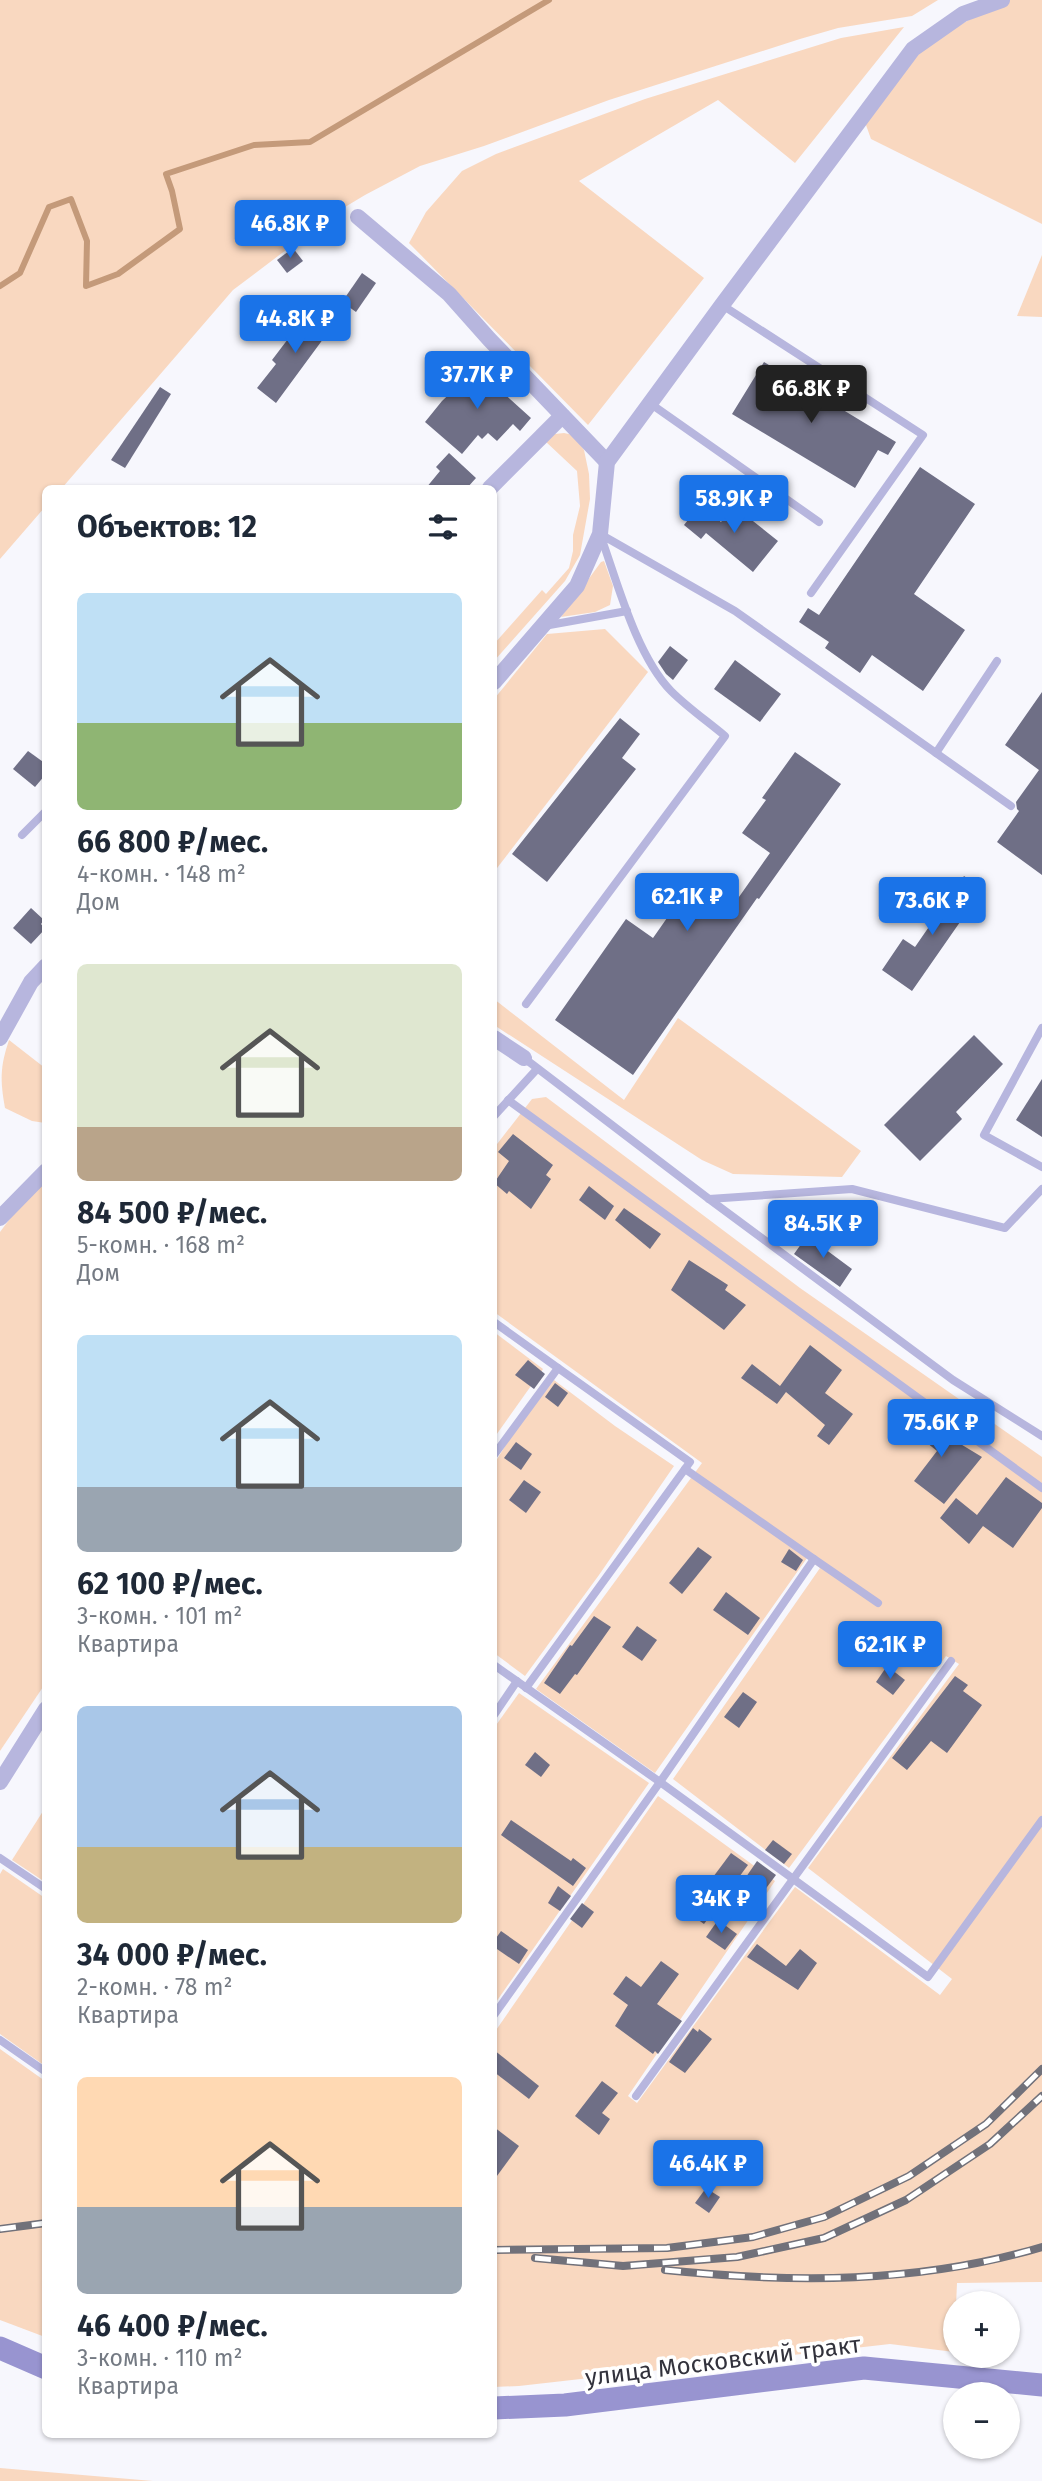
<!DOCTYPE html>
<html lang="ru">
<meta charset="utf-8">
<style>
body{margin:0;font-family:"Fira Sans",sans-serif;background:#f6f6f7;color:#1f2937;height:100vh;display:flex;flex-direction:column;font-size:26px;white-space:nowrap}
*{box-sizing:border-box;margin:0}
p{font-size:23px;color:#747a83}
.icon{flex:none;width:38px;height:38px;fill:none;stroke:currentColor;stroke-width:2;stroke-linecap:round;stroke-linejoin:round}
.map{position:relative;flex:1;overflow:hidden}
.details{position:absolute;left:42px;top:485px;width:455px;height:1953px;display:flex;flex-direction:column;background:#fff;border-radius:10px;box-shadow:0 2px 5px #0004}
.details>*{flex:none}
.tools{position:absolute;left:943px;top:2291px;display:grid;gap:14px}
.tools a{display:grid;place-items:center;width:77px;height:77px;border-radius:50%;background:#fff;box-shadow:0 2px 5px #0004;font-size:35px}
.price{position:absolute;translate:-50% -60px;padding:0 16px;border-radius:7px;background:#1a73e8;color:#fff;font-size:23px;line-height:46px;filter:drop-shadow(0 2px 4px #0008)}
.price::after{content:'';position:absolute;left:50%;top:42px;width:21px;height:16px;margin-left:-10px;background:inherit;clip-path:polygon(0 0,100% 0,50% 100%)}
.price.on{background:#222;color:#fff}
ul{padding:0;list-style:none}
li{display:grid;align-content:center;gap:14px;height:371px;padding:0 35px}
li span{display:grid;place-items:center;height:217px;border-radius:10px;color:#555}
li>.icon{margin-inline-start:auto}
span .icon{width:126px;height:126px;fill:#fffc;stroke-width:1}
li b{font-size:30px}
h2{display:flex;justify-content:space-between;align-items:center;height:84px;padding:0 35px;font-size:30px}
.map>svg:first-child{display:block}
.green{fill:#f9d8c0}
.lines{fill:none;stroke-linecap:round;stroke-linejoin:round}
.stream{stroke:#c49a7a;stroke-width:6}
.building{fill:#6f6f86}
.lane{stroke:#b7b6de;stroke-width:8}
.street{stroke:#b7b6de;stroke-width:16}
.secondary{stroke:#9894d0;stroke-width:23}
.rail-casing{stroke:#71717a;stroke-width:8}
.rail{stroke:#fff;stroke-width:5;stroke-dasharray:16;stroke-linecap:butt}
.labels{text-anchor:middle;stroke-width:7;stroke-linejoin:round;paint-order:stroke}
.street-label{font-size:24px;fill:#32323c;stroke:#fff}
</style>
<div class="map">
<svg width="1042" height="2481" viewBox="0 0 1042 2481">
<rect width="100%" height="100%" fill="#f7f7fd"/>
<g class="green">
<path d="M0 0H938L912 16 838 28 800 39 609 100 484 146 420 166 365 195 335 213 233 290 62 488H46L45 507 0 559Z"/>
<path d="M1004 0H1042V224L871 139 866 125 868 116 905 67 930 42Z"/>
<path d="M904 27 795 163 718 100 579 181 704 278 588 425 409 243 426 212 462 171 496 154 645 99 841 38Z"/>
<path d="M1042 255V317L1017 316Z"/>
<path d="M564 433 573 435 584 450 589 474 590 499 580 555 565 581 494 661V644L542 590 546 594 569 568 573 551V535L580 506 577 471 545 441 555 434Z"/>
<path d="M604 561 613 586 610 605 595 612 561 617 601 562Z"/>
<path d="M605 629 648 672 494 872V699L547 634Z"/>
<path d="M494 999 624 1100 678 1018 861 1151 842 1177 733 1174 702 1160 494 1025Z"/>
<path d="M9 1040 45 1068V1123L32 1121 5 1108C0 1080 0 1067 9 1040Z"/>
<path d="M546 1097 800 1288 1042 1457V2282L957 2283 954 2352 890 2344 519 2386 494 2387V2033L658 1796 775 1881 628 2096 637 2103 795 1887 940 1995 952 1979 808 1868 959 1664 946 1656 789 1868 673 1779 820 1568 807 1558 655 1773 536 1689 702 1463 494 1312V1148L532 1099Z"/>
<path d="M45 1172V1684L0 1751V1232Z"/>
<path d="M494 1332 543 1369 494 1438Z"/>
<path d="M554 1380 615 1426 674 1466 599 1575 525 1676 494 1653V1464L512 1435Z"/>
<path d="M519 1693 649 1783 494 2005V1728Z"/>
<path d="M45 1808V1882L12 1860Z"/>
<path d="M3 1869 45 1898V2066L0 2034V1874Z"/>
<path d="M0 2049 45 2081V2337L0 2320Z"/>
<path d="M0 2468 153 2481H0Z"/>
</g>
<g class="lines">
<path class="stream" d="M0 286 20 273 49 207 71 199 87 241 86 286 118 274 180 229 172 191 166 174 254 145 310 142 549 0"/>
</g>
<g class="building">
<path d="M293 248 303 261 287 273 277 260Z"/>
<path d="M362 273 376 283 356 312 342 302Z"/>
<path d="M316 309 330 320 324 327 329 331 276 403 257 388 276 364 272 360 307 314 310 317Z"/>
<path d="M764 362 896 442 888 455 878 450 855 488 732 414Z"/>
<path d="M482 363 492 373 494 371 507 384 501 391 531 418 520 431 513 424 497 441 488 433 482 439 478 435 462 454 425 422 442 401Z"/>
<path d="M160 387 171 394 125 468 111 460Z"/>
<path d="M449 453 476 478 467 488H426L440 471 436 467Z"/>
<path d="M920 467 975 504 914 594 965 630 923 691 872 655 860 673 825 648 829 642 799 622 808 608 819 615Z"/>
<path d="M700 505 721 522 734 506 778 541 753 572 706 533 701 539 684 525Z"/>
<path d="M670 646 688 660 673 680 666 674 658 662Z"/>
<path d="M735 660 781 694 760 722 714 689Z"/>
<path d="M1042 692V875L997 842 1019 811 1017 809 1016 802 1039 770 1005 745Z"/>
<path d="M620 718 640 734 622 758 636 769 547 882 512 854Z"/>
<path d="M28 751 46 764V774L35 787 13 769Z"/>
<path d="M795 752 841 784 759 899 757 898 633 1075 555 1020 626 919 653 938 695 878 734 904 770 853 742 833 766 800 762 798Z"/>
<path d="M964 876 983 889 912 991 882 970 903 939 915 947Z"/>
<path d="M31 908 44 920 41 924 45 929 31 944 13 928Z"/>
<path d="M974 1035 1003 1064 956 1112 962 1119 920 1161 884 1125Z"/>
<path d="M1042 1079V1137L1016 1120Z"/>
<path d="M513 1134 553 1165 546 1175 551 1179 531 1209 509 1191 507 1194 494 1183 509 1161 498 1152Z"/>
<path d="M589 1186 614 1206 605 1220 579 1200Z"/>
<path d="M624 1208 661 1234 650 1249 615 1220Z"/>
<path d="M809 1233 827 1246 825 1249 852 1269 840 1287 794 1254Z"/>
<path d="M689 1260 728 1285 725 1290 746 1305 724 1330 671 1290Z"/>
<path d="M810 1345 842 1370 825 1393 853 1414 829 1445 817 1436 825 1425 786 1392 777 1404 741 1378 752 1364 780 1386Z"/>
<path d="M528 1360 545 1374 534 1389 515 1375Z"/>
<path d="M555 1383 568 1393 558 1407 545 1397Z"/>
<path d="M910 1408 944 1434 982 1457 944 1504 914 1481 937 1451 900 1421Z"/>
<path d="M516 1442 532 1454 521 1470 504 1458Z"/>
<path d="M1006 1477 1042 1503V1508L1013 1548 983 1526 969 1544 940 1518 956 1498 977 1515Z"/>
<path d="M524 1480 541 1492 526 1513 509 1500Z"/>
<path d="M698 1547 712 1557 682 1594 669 1583Z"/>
<path d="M789 1549 803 1560 796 1571 781 1562Z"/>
<path d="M726 1592 760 1618 748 1635 713 1610Z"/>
<path d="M594 1616 611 1627 577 1675 575 1674 560 1694 544 1683 570 1645 572 1646Z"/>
<path d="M637 1626 657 1640 642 1661 622 1647Z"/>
<path d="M887 1666 905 1680 893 1695 876 1682Z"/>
<path d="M955 1676 968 1685 963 1691 982 1705 947 1753 931 1741 907 1770 892 1758Z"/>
<path d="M743 1692 757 1702 739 1728 724 1717Z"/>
<path d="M535 1752 550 1765 541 1777 525 1765Z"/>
<path d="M511 1820 571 1861 573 1858 586 1868 573 1886 501 1835Z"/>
<path d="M773 1840 792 1854 784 1864 765 1850Z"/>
<path d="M731 1853 748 1865 704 1924 687 1912Z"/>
<path d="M757 1861 776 1875 764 1891 746 1877Z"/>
<path d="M558 1886 571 1896 560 1911 548 1903Z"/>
<path d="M582 1903 594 1912 582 1928 570 1919Z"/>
<path d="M718 1920 737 1934 725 1950 706 1937Z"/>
<path d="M501 1931 528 1950 519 1964 494 1947V1941Z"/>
<path d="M757 1944 786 1966 800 1949 817 1963 798 1990 747 1957Z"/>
<path d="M661 1961 679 1974 657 2004 682 2021 658 2054 655 2051 653 2054 615 2026 628 2005 613 1994 626 1976 641 1987Z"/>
<path d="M693 2028 698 2032 699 2029 712 2039 685 2073 669 2062Z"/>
<path d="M494 2050 539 2086 529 2099 494 2072Z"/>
<path d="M602 2081 618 2093 602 2113 610 2119 599 2135 575 2116Z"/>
<path d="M494 2127 519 2146 494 2180Z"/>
<path d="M706 2188 720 2197 709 2213 695 2203Z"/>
</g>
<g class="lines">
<g class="lane">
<path d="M722 305 923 435 811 593"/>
<path d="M651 404 819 522"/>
<path d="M544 626 627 611"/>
<path d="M936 753 1011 806"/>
<path d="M22 835 46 811"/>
<path d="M526 1004 725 736C707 721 687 707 671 691 636 655 617 581 600 534L735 611 936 753 997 661"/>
<path d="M1042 1028 984 1135 1042 1167"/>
<path d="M524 1058 709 1199 953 1380 1042 1436"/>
<path d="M508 1100 1042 1488"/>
<path d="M494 1116 537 1069"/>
<path d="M709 1199 852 1189 1005 1228 1042 1189"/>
<path d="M494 1322 558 1368 494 1455"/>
<path d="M814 1559 878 1603"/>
<path d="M494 1665 660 1782 928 1977 1042 1820"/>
<path d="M526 1688 690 1462 558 1368"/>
<path d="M494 1715 517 1681"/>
<path d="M0 1858 46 1889"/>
<path d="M494 2015 660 1782 814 1559 685 1469"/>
<path d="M0 2040 46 2072"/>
<path d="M636 2096 951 1661"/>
</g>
<g class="street">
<path d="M358 217 449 294 489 339 607 462"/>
<path d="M490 488 562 416"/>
<path d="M494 682 577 586 600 534 607 462 722 305 913 49 963 14 1002 0"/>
<path d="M0 1038 31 982 46 966"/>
<path d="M494 1038 524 1058"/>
<path d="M0 1218 46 1171"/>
<path d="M0 1782 46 1709"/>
</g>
<g class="secondary">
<path d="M0 2348 46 2368"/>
<path d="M494 2408 565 2405 864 2368 1042 2385"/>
</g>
<defs>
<g id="rail">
<path d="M0 2229 46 2223"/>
<path d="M494 2250 667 2248 753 2237 824 2217 909 2176 986 2124 1042 2069"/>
<path d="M535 2258 623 2266 737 2257 824 2238 906 2200 990 2144 1042 2096"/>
<path d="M665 2270C791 2283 919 2284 1042 2247"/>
</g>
</defs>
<use href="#rail" class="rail-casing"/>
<use href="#rail" class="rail"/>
</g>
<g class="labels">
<g class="street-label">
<text transform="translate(723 2361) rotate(-7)" y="8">улица Московский тракт</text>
</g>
</g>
</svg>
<div class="tools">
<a>+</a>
<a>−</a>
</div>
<b class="price" style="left:290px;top:260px">46.8K ₽</b>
<b class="price" style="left:295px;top:355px">44.8K ₽</b>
<b class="price" style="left:477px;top:411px">37.7K ₽</b>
<b class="price on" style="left:811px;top:425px">66.8K ₽</b>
<b class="price" style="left:734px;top:535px">58.9K ₽</b>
<b class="price" style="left:687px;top:933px">62.1K ₽</b>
<b class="price" style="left:932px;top:937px">73.6K ₽</b>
<b class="price" style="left:823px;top:1260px">84.5K ₽</b>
<b class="price" style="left:941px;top:1459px">75.6K ₽</b>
<b class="price" style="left:890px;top:1681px">62.1K ₽</b>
<b class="price" style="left:721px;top:1935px">34K ₽</b>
<b class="price" style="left:708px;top:2200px">46.4K ₽</b>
<section class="details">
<h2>Объектов: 12<svg class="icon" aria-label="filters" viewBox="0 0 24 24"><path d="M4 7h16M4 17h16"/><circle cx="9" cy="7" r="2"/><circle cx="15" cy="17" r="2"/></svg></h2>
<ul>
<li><span style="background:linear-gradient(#bfe0f5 60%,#8fb573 0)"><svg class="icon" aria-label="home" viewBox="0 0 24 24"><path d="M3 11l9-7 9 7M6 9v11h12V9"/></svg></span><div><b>66 800 ₽/мес.</b><p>4-комн. · 148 m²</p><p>Дом</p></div></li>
<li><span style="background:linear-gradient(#dfe7d0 75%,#b9a48a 0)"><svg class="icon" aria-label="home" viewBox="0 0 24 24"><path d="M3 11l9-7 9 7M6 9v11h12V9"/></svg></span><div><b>84 500 ₽/мес.</b><p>5-комн. · 168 m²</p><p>Дом</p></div></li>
<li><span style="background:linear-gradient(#bfe0f5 70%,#9aa5b1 0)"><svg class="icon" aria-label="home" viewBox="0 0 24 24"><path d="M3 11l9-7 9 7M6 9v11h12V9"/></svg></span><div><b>62 100 ₽/мес.</b><p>3-комн. · 101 m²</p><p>Квартира</p></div></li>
<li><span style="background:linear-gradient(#a9c7e8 65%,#c2b280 0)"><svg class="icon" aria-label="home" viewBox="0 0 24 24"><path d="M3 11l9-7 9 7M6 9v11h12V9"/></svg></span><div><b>34 000 ₽/мес.</b><p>2-комн. · 78 m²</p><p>Квартира</p></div></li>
<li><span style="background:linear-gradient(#ffd9b3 60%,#9aa5b1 0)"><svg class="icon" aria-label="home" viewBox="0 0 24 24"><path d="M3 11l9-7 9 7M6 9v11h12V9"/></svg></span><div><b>46 400 ₽/мес.</b><p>3-комн. · 110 m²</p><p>Квартира</p></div></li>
</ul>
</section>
</div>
